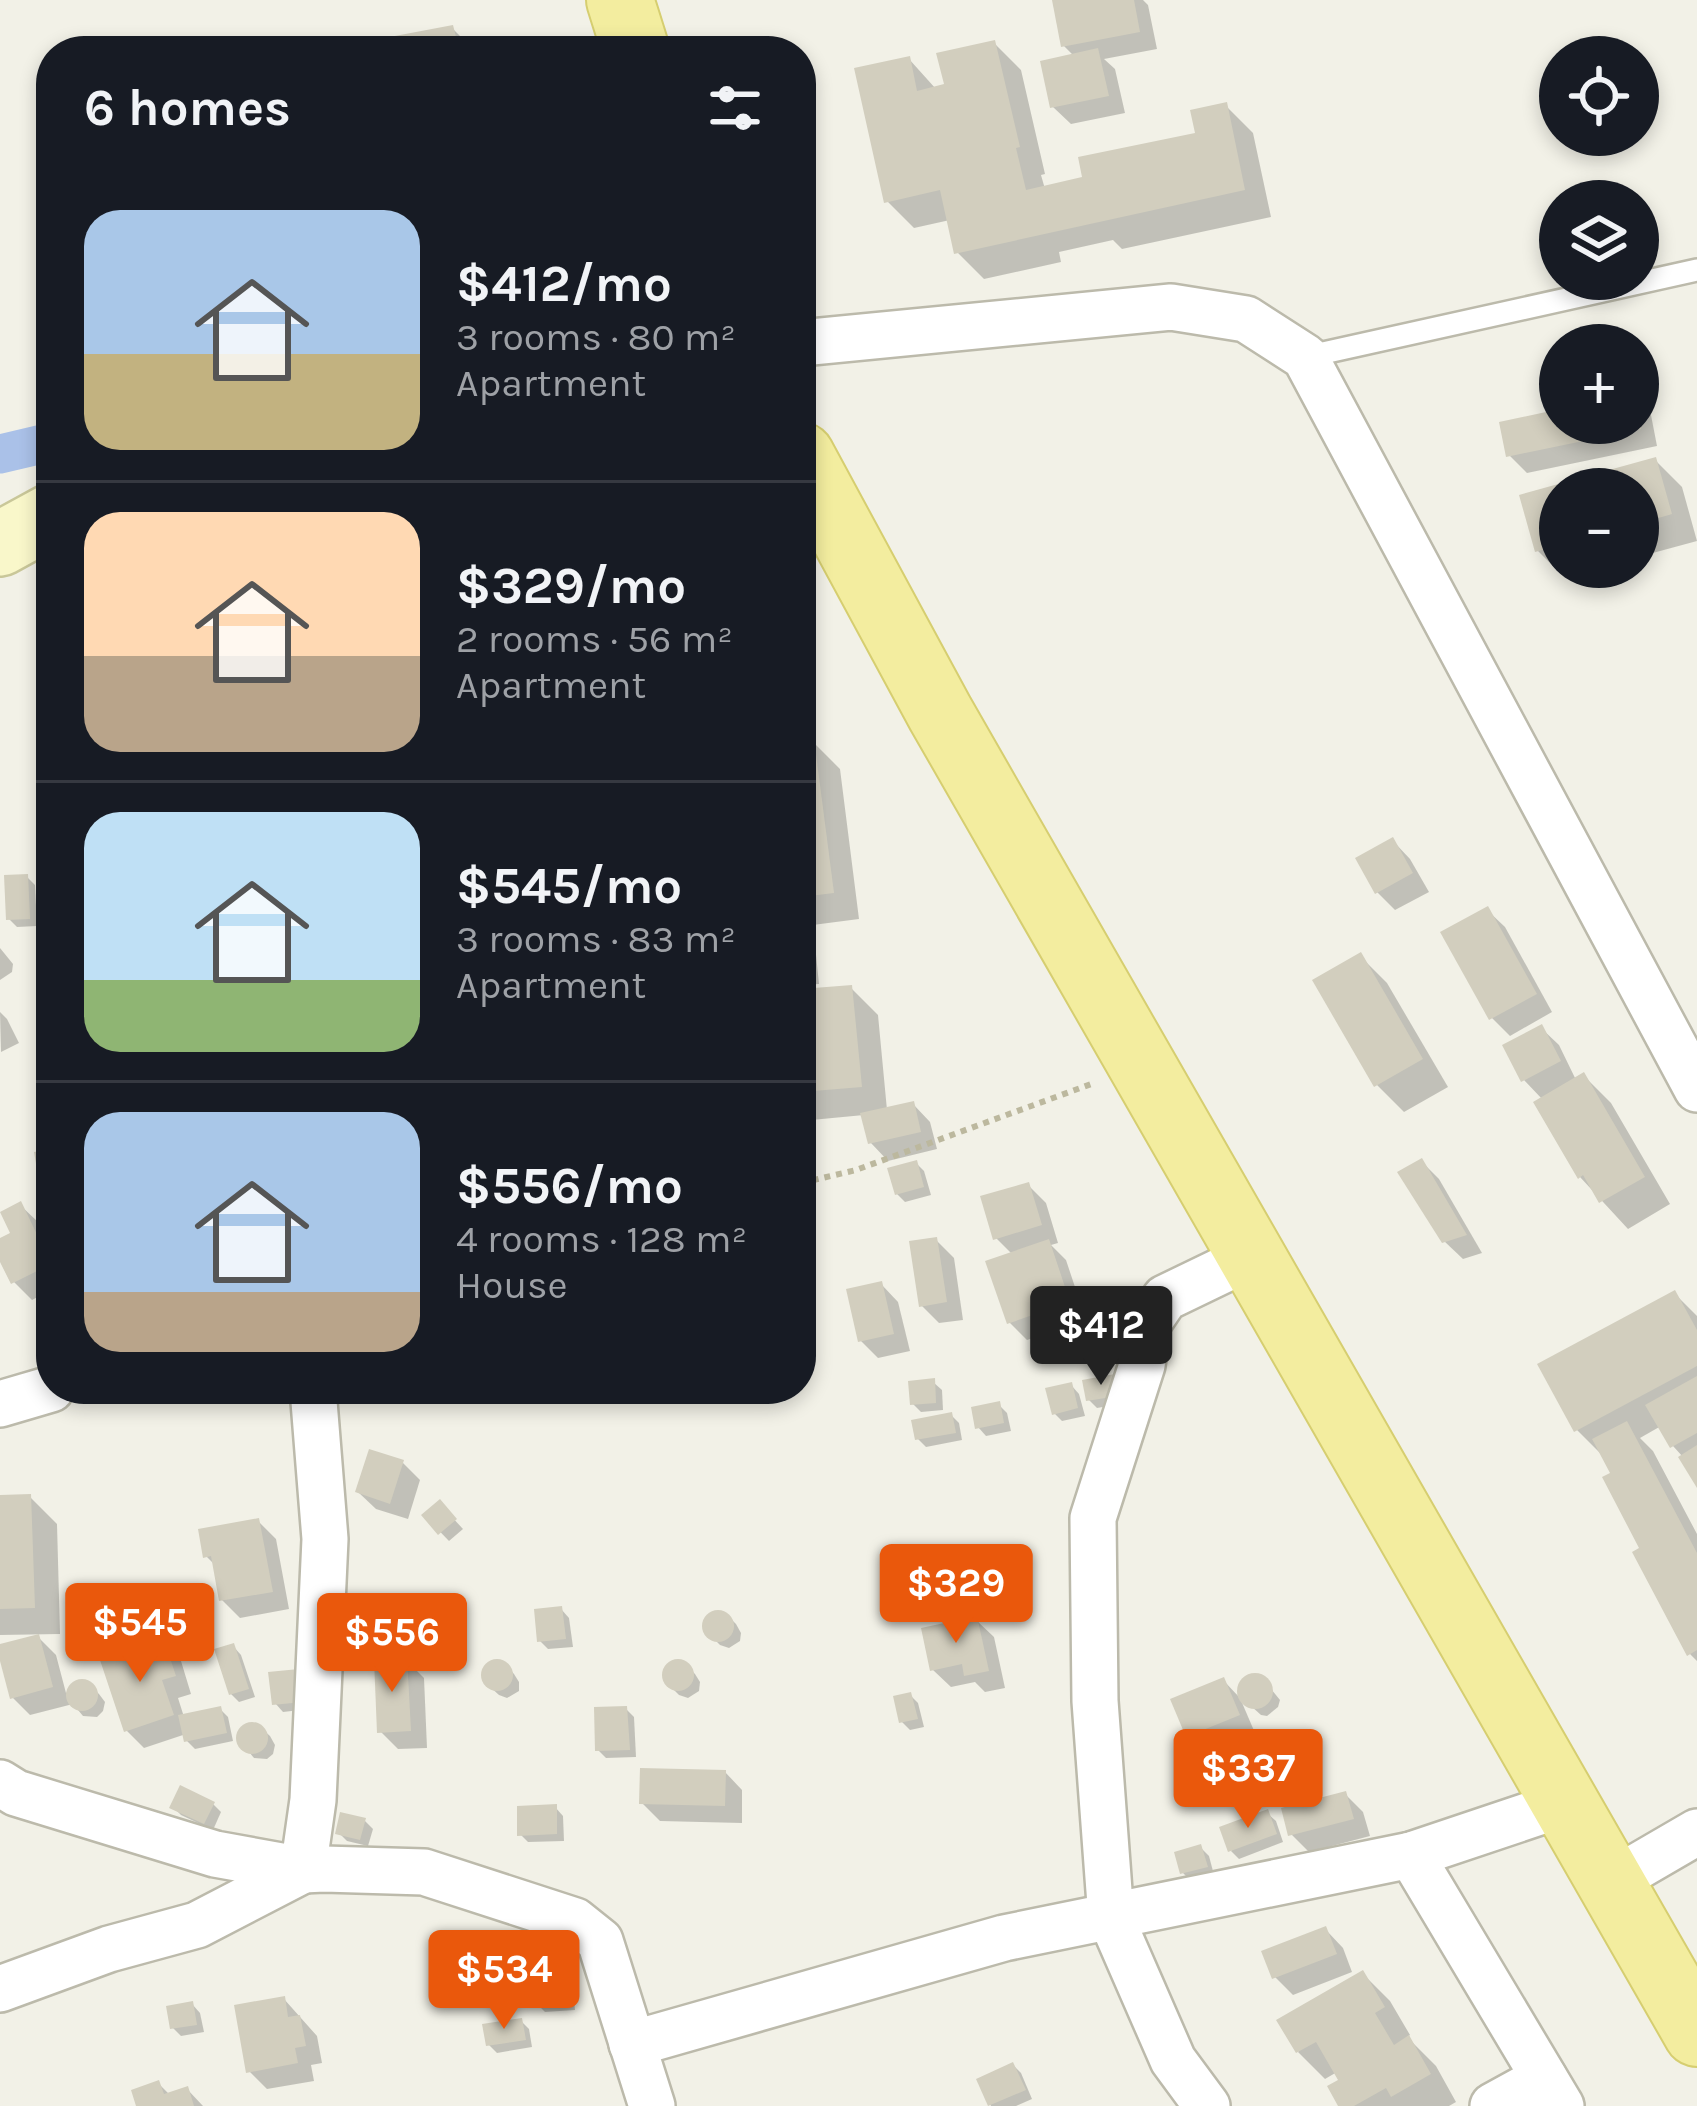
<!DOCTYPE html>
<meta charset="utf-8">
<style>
body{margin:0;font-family:Karla,sans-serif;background:#242831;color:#f1f3f6;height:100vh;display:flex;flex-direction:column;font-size:45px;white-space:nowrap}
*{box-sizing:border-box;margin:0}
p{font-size:39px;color:#9ea1a6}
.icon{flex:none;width:66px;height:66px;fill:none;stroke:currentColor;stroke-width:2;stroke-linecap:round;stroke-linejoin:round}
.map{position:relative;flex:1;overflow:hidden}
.drawer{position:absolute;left:36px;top:36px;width:780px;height:1368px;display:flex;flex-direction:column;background:#171b24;border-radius:48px;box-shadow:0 6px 18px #0003}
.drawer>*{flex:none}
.buttons{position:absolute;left:1539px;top:36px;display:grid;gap:24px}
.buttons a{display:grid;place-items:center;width:120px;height:120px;border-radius:50%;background:#171b24;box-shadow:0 6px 18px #0003;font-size:60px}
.price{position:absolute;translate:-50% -102px;padding:0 27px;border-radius:12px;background:#ea580c;color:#fff;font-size:39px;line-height:78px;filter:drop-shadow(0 3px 6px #0008)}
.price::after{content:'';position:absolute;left:50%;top:72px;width:36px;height:27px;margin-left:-18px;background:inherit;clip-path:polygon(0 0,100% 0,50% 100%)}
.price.on{background:#222;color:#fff}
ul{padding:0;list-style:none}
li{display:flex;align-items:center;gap:36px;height:300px;padding:0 48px}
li+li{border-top:3px solid #363941}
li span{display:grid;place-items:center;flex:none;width:336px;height:240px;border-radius:36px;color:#555}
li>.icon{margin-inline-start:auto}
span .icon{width:144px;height:144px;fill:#fffc;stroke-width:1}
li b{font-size:51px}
h2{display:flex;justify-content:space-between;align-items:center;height:144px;padding:0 48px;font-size:51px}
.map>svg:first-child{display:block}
.shadow{fill:#0003}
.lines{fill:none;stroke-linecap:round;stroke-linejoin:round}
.canal{stroke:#aac1e8;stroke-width:39}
.building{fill:#d2cebe}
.lane-casing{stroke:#bcbaab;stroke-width:26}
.street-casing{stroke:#bcbaab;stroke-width:50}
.secondary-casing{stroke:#c9c799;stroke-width:68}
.primary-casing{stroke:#d6ce70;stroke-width:70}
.path{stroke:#bcb89e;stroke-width:6;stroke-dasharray:6 6;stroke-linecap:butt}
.lane{stroke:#fff;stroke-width:21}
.street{stroke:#fff;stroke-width:45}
.secondary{stroke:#f9f7ca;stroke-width:63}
.primary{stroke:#f3ed9f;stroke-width:66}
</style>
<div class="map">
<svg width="1697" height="2106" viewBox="0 0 1697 2106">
<rect width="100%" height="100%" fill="#f2f1e7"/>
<g class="shadow">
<path d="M1064 0H1143L1148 5 1157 49 1104 59 1115 69 1125 113 1071 124 1053 107 1075 57 1064 46Z"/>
<path d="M452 28 460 36 463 48 449 51H385Z"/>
<path d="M994 43 1021 70 1045 174 1041 175 1045 189 1081 180 1199 135 1226 106 1253 133 1271 217 1122 249 1113 240 1059 252 1061 262 984 279 957 252 950 220 914 228 887 201 909 59 936 89 947 87Z"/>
<path d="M1638 402 1651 415 1657 446 1527 473 1509 455 1560 412V423H1638Z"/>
<path d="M1655 460 1682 487 1697 541 1638 557V489H1560V567H1603L1565 578 1538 551 1523 497Z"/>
<path d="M813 742 840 769 859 919 805 926 814 935 819 984 801 985V744Z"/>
<path d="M1393 841 1410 859 1429 892 1395 910 1377 892Z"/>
<path d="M27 877 35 885 37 926 17 927 9 919Z"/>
<path d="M1487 910 1505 927 1552 1012 1510 1036 1492 1018Z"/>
<path d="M0 948 13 964 12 972 0 980Z"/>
<path d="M1360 956 1387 983 1448 1087 1404 1112 1377 1085Z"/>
<path d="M851 988 878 1015 887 1110 913 1104 930 1122 937 1149 888 1161 871 1143 864 1115 801 1121V992Z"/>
<path d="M0 1012 7 1019 19 1043 1 1052Z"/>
<path d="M1541 1028 1559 1045 1576 1080 1584 1076 1611 1103 1670 1204 1628 1229 1580 1177 1543 1100 1524 1080Z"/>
<path d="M1422 1162 1439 1179 1482 1253 1463 1259 1444 1241Z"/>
<path d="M916 1163 924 1171 931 1195 905 1202 897 1194Z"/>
<path d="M1028 1185 1046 1203 1058 1243 1051 1245 1066 1260 1086 1320 1027 1340 1010 1323 1012 1254 996 1238Z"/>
<path d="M20 1205 38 1222 51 1247V1290L32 1300 14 1282 0 1255V1241L14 1234Z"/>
<path d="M936 1240 954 1258 963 1320 939 1323 921 1305Z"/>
<path d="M881 1284 898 1302 910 1351 878 1358 860 1340Z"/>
<path d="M1675 1294 1697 1316V1482L1683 1457 1673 1446 1661 1426 1640 1438 1653 1451 1697 1534V1661L1690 1654 1644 1549 1614 1474 1604 1457 1577 1430Z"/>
<path d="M1114 1377 1126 1403 1097 1408 1089 1400Z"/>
<path d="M933 1382 942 1390 943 1410 921 1412 913 1404Z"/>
<path d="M1071 1385 1079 1394 1085 1416 1062 1421 1054 1413Z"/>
<path d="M999 1405 1007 1413 1011 1431 986 1436 978 1427Z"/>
<path d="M951 1415 959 1423 962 1440 926 1447 918 1439Z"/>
<path d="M403 1463 420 1480 408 1519 376 1509 358 1492Z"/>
<path d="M30 1497 57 1524 60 1634 0 1635V1498Z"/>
<path d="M439 1503 463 1529 449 1541 425 1516Z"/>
<path d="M258 1521 276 1539 289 1609 240 1618 222 1600 216 1566 206 1556Z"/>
<path d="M561 1609 569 1618 573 1647 548 1649 540 1641Z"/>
<path d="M713 1614 727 1615 736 1624 741 1633 740 1641 729 1648 720 1645 711 1636 705 1628 706 1620Z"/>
<path d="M976 1620 994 1637 1005 1688 985 1692 975 1682 951 1687 933 1670Z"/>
<path d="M38 1637 56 1655 66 1693 77 1684 90 1685 99 1694 105 1702 103 1711 97 1717 83 1716 73 1704 30 1715 12 1697 0 1647Z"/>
<path d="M163 1643 181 1661 191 1694 178 1698 184 1717 220 1709 228 1717 233 1741 195 1749 187 1741 186 1734 144 1748 126 1730Z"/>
<path d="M233 1646 241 1655 255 1697 239 1702 231 1694Z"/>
<path d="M406 1660 424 1678 427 1748 398 1749 380 1731Z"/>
<path d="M491 1663 506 1665 514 1674 519 1682V1691L507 1698 499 1695 489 1686 484 1678 485 1669Z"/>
<path d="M672 1663 686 1665 695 1674 700 1682 699 1691 688 1698 679 1695 670 1686 665 1678 666 1669Z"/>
<path d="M271 1675 309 1709 283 1712 275 1703Z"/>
<path d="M1255 1676 1262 1678 1280 1700 1278 1707 1267 1716 1261 1715 1241 1697 1243 1682Z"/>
<path d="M1223 1680 1240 1698 1255 1733 1206 1753 1188 1735Z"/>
<path d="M910 1695 918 1703 924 1727 910 1730 902 1722Z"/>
<path d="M626 1709 634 1717 636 1757 606 1758 598 1750Z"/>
<path d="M247 1726 261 1728 270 1736 275 1745 273 1754 267 1759 254 1758 239 1740 241 1732Z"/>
<path d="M725 1772 742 1790V1823L660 1821 642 1803Z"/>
<path d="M1345 1794 1363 1812 1370 1836 1309 1852 1291 1834Z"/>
<path d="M213 1804 221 1812 213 1830 181 1815 173 1807Z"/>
<path d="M555 1807 563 1816 564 1841 528 1842 520 1834Z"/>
<path d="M1267 1813 1276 1821 1283 1842 1239 1859 1231 1851Z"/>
<path d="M365 1821 373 1829 368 1846 347 1841 339 1833Z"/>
<path d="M1201 1848 1209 1856 1214 1875 1191 1881 1183 1873Z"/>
<path d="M1326 1930 1343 1948 1352 1972 1293 1995 1275 1977Z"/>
<path d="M1363 1974 1390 2001 1410 2035 1407 2037 1436 2066 1456 2102 1449 2106H1342L1337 2072 1325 2079 1298 2052Z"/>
<path d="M565 1981 573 1989 575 2010 545 2012 537 2004Z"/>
<path d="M284 1999 317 2036 322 2063 311 2065 314 2081 267 2089 249 2071Z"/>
<path d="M192 2004 200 2013 204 2032 181 2036 173 2028Z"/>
<path d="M521 2021 529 2029 532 2047 497 2053 489 2045Z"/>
<path d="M1013 2065 1021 2073 1032 2099 1016 2106H991L980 2080Z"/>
<path d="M158 2083 170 2095 187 2089 203 2106H139Z"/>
</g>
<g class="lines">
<path class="canal" d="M0 454 51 442"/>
</g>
<g class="building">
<path d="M1052 0H1134L1140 32 1061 47Z"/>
<path d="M453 25 457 41 404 51H382L379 39Z"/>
<path d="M995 40 1020 147 1016 148 1026 190 1082 177 1078 157 1195 133 1190 110 1227 102 1245 190 954 254 940 190 884 203 854 68 910 56 917 91 944 84 936 53Z"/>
<path d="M1098 48 1109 96 1050 108 1040 61Z"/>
<path d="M1560 409V423H1640L1641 429 1506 457 1499 422Z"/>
<path d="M1656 457 1672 514 1638 524V489H1560V545L1535 552 1519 495Z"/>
<path d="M814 739 834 893 801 897V741Z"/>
<path d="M1393 837 1413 873 1375 894 1355 858Z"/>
<path d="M28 874 30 919 6 920 4 875Z"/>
<path d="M1488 906 1537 994 1489 1020 1440 932Z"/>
<path d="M51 917V988H44L40 918Z"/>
<path d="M1361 952 1423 1059 1374 1087 1312 980Z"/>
<path d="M852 985 862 1087 801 1092V989Z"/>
<path d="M1542 1024 1561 1061 1521 1082 1502 1045Z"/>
<path d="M1584 1072 1645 1177 1599 1203 1583 1175 1578 1179 1533 1102Z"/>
<path d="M914 1101 921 1132 868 1144 860 1113Z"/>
<path d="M51 1149V1179L39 1181 34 1152Z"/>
<path d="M1422 1158 1467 1235 1442 1243 1397 1172Z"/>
<path d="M917 1160 924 1187 895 1195 887 1168Z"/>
<path d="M1029 1182 1042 1225 993 1240 980 1196Z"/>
<path d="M21 1201 51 1264 11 1284 0 1262V1238L10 1233 0 1212Z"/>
<path d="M937 1237 947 1302 919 1307 909 1241Z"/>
<path d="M1049 1239 1070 1302 1007 1324 985 1261Z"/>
<path d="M882 1281 894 1334 858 1342 846 1289Z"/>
<path d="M1675 1290 1697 1330V1366L1574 1432 1537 1364Z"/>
<path d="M1115 1374 1119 1396 1086 1401 1082 1380Z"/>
<path d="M1697 1376V1433L1670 1448 1645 1405Z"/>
<path d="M935 1378 936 1403 910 1405 908 1381Z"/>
<path d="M1072 1382 1078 1408 1052 1415 1045 1388Z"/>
<path d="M1000 1401 1004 1423 975 1429 971 1407Z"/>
<path d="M952 1412 956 1433 915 1440 911 1420Z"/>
<path d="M1627 1421 1697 1553V1650L1687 1656 1632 1552 1639 1548 1602 1477 1610 1473 1592 1439Z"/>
<path d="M1697 1445V1488L1678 1457Z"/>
<path d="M369 1449 404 1460 390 1504 355 1492Z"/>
<path d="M31 1494 35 1608 0 1609V1495Z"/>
<path d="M440 1499 457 1519 438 1535 421 1515Z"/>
<path d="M259 1518 273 1592 219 1601 211 1556 203 1558 198 1529Z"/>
<path d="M562 1606 566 1639 537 1642 534 1609Z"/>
<circle cx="718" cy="1626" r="16"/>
<path d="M977 1616 989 1671 964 1676 962 1664 930 1671 921 1628Z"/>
<path d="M39 1634 53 1687 10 1699 0 1661V1644Z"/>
<path d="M164 1640 176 1676 162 1680 174 1715 124 1732 100 1660Z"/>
<path d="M234 1643 249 1689 229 1695 214 1649Z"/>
<path d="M407 1657 411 1731 377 1733 374 1659Z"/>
<circle cx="497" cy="1675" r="16"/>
<circle cx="678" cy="1675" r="16"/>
<path d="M299 1669 303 1702 272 1705 268 1672Z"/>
<circle cx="1255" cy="1691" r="18"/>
<path d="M1224 1677 1240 1715 1186 1737 1170 1699Z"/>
<circle cx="82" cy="1695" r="16"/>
<path d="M911 1692 918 1719 899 1723 893 1696Z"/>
<path d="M221 1706 227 1733 184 1742 178 1715Z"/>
<path d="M627 1706 630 1750 595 1751 594 1707Z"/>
<circle cx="252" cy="1738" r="16"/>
<path d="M640 1768 726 1770 725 1806 639 1804Z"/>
<path d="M180 1785 215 1802 204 1824 169 1808Z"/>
<path d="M1346 1791 1354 1819 1288 1836 1281 1808Z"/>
<path d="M557 1804V1834L517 1836V1806Z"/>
<path d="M1268 1809 1277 1834 1228 1852 1219 1827Z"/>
<path d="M340 1812 366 1818 360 1840 335 1834Z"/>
<path d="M1201 1844 1208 1867 1180 1874 1174 1852Z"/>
<path d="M1326 1926 1337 1954 1272 1979 1261 1951Z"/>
<path d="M1363 1970 1385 2007 1375 2013 1394 2045 1409 2035 1431 2074 1391 2097 1386 2088 1354 2106H1338L1327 2086 1338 2080 1316 2042 1296 2053 1276 2020Z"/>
<path d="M566 1978 568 2003 534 2005 533 1979Z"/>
<path d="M285 1996 288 2017 300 2015 306 2046 295 2048 298 2063 246 2073 234 2005Z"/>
<path d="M193 2001 197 2025 170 2029 166 2006Z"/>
<path d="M522 2018 526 2040 486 2046 482 2024Z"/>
<path d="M1013 2062 1026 2090 988 2106 976 2079Z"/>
<path d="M159 2080 164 2094 188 2086 194 2106H136L131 2090Z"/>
</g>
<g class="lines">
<defs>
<path id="lane" d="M1305 357 1697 270"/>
<g id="street">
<path d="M801 343 1171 307 1246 319 1305 357 1697 1089"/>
<path d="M0 1404 51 1389"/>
<path d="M0 1783 16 1793 215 1854 303 1870 324 1869 424 1872 575 1921 600 1941 652 2106"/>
<path d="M1411 1855 1561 2106"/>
<path d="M1611 1882 1697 1832"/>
<path d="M0 1989 109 1949 197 1925 303 1870 313 1800 325 1539 313 1389"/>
<path d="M632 2044 1004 1938 1411 1855 1563 1804"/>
<path d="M1207 2106 1173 2060 1111 1918 1095 1701 1093 1518 1142 1365 1148 1323 1165 1298 1252 1256"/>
<path d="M1493 2106 1544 2078"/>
</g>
<path id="secondary" d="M0 544 51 516"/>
<g id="primary">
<path d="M620 0 636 51"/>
<path d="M801 456 940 713 1697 2033"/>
</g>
</defs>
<use href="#lane" class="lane-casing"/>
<use href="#street" class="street-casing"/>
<use href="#secondary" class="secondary-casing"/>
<use href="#primary" class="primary-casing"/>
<path class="path" d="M801 1183 856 1170 1094 1083"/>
<use href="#lane" class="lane"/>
<use href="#street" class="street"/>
<use href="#secondary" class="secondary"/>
<use href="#primary" class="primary"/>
</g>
</svg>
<div class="buttons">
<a><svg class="icon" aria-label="locate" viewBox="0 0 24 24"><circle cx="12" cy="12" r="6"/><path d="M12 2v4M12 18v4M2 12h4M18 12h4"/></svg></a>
<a><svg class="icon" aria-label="layers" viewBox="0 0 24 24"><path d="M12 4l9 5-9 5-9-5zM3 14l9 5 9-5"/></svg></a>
<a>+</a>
<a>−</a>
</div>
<b class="price on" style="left:1101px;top:1388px">$412</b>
<b class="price" style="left:956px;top:1646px">$329</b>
<b class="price" style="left:140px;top:1685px">$545</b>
<b class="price" style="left:392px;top:1695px">$556</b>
<b class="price" style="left:1248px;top:1831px">$337</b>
<b class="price" style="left:504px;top:2032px">$534</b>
<section class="drawer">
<h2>6 homes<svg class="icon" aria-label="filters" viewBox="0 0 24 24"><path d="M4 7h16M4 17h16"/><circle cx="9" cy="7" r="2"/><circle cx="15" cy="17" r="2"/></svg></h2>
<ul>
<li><span style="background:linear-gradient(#a9c7e8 60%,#c2b280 0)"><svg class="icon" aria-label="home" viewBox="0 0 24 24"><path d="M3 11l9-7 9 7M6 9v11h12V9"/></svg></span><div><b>$412/mo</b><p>3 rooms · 80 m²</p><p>Apartment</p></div></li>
<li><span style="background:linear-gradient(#ffd9b3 60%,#b9a48a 0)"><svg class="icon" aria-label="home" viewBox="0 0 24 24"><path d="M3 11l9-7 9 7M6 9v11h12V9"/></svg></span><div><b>$329/mo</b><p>2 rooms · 56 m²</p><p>Apartment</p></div></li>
<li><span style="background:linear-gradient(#bfe0f5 70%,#8fb573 0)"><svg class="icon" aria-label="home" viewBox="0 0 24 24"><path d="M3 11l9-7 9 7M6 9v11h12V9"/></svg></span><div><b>$545/mo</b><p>3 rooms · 83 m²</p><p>Apartment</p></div></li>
<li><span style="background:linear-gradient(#a9c7e8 75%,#b9a48a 0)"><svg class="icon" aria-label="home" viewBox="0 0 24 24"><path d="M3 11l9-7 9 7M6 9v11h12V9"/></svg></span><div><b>$556/mo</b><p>4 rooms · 128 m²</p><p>House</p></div></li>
</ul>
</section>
</div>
